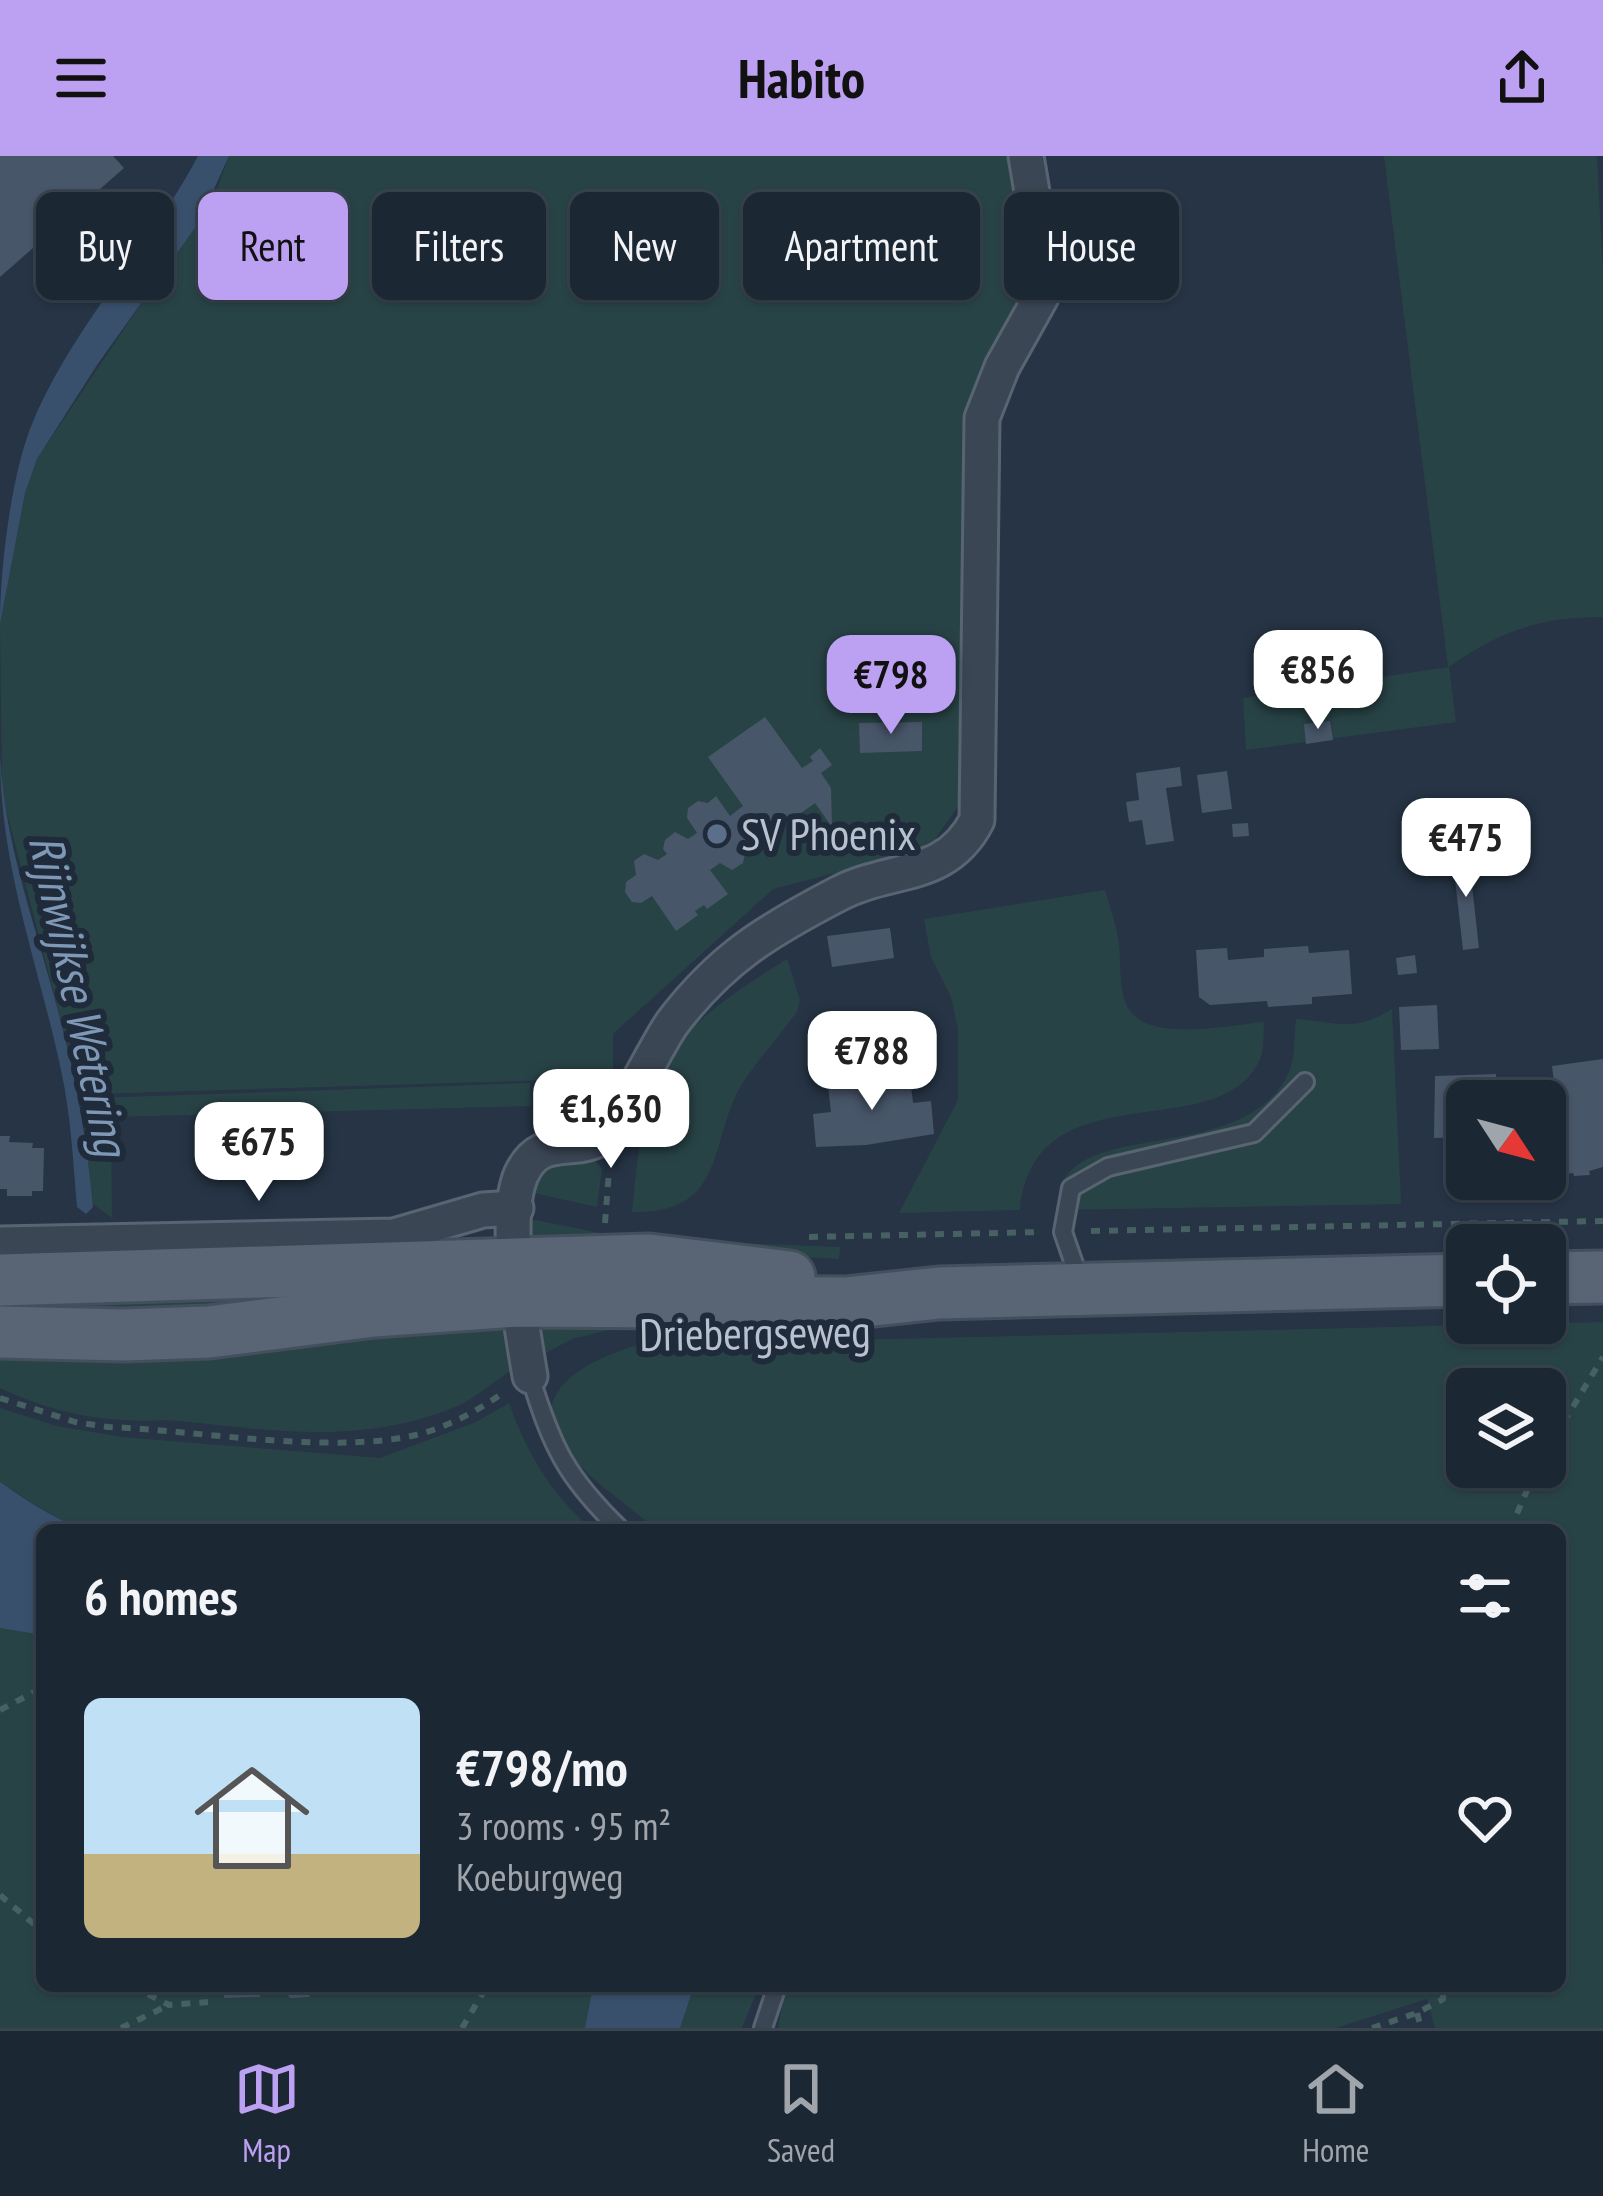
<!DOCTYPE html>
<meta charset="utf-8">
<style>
body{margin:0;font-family:"PT Sans Narrow",sans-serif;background:#293340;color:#f1f3f6;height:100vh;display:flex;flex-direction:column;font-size:45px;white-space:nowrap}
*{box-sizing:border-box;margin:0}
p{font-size:39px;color:#a0a5ac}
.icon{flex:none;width:66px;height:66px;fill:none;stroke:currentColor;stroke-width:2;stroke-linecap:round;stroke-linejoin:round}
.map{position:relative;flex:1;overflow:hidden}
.drawer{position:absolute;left:36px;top:1368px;width:1530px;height:468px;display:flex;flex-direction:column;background:#1c2734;border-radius:18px;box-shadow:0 3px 9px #0004,0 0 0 3px #3a444f}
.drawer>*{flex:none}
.hud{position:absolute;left:36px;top:36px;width:1533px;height:108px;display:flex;gap:24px}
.needle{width:78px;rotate:126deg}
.buttons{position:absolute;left:1446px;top:924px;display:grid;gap:24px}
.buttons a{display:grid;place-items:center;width:120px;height:120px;border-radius:18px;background:#1c2734;box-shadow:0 3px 9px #0004,0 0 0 3px #3a444f;font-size:60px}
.price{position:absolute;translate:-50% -102px;padding:0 27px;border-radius:24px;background:#fff;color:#222;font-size:39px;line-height:78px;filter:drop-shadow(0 3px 6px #0008)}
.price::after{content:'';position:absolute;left:50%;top:72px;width:36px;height:27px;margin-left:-18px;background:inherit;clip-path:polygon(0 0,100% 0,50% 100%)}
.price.selected{background:#bca0f2;color:#111}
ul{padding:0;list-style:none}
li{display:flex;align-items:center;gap:36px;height:300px;padding:0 48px}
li+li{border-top:3px solid #3a444f}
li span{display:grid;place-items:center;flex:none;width:336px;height:240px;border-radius:18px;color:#555}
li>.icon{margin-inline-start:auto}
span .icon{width:144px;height:144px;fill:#fffc;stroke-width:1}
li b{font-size:51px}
h2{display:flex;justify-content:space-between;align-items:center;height:144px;padding:0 48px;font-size:51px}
.chip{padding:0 42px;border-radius:18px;background:#1c2734;box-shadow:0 3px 9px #0004,0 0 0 3px #3a444f;font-size:42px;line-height:108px}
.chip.selected{background:#bca0f2;color:#111}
header{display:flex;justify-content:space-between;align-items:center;height:156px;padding:0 48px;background:#bca0f2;color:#111;font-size:54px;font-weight:800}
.tabs{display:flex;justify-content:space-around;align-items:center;height:168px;border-top:3px solid #3a444f;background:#1c2734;font-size:33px;color:#a0a5ac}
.tabs a{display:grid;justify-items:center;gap:6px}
.tabs .selected{color:#bca0f2}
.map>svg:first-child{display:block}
.green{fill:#284346;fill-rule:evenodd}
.water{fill:#39506d}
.building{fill:#485669}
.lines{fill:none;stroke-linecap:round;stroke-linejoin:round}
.lane-casing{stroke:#596472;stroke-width:22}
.street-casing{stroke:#596472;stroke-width:39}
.primary-casing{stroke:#444f5e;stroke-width:57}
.path{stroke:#476062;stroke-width:6;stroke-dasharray:9 9;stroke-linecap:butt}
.lane{stroke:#3b4655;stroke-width:16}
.street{stroke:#3b4655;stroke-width:33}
.primary{stroke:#596574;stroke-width:51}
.service-dot{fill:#5c6f8a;stroke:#1f2b3a;stroke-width:4.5}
.labels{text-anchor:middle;stroke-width:12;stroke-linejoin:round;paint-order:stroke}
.poi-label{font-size:45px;fill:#b8c1ce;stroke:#1f2b3a;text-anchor:start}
.street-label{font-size:45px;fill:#b8c1ce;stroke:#1f2b3a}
.water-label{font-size:48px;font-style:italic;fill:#7e98b6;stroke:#1f2b3a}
</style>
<header><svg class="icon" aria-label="menu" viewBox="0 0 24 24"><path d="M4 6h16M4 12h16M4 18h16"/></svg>Habito<svg class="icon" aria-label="share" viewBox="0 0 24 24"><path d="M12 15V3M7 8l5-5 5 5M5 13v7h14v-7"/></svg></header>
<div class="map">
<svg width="1603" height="1872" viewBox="0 0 1603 1872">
<rect width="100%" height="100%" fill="#263445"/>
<g class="green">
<path d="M229 0H1017L1035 127 968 271 964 642 928 693 773 733 613 878V922L93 938 94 942 530 927 531 950 111 961 112 1062 93 1048 82 955 71 903 2 638 0 468 25 337 37 303 216 36Z"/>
<path d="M1384 0H1597L1603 119V461C1540 461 1500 475 1449 511L1456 566 1246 594 1243 542 1448 511Z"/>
<path d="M1105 734C1110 752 1117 770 1119 789 1121 807 1119 828 1125 845 1139 890 1228 869 1264 866 1263 878 1265 892 1260 903 1220 994 1035 909 1020 1054L899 1057 958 944V873L951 841 931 801 924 763Z"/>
<path d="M787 803 800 844 797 856C780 879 760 901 744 925 707 982 730 1058 632 1056 638 1005 640 943 669 899 692 863 750 826 787 803Z"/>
<path d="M1392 853 1401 1048 1060 1054C1060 1045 1059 1034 1063 1026 1092 966 1245 1006 1288 918 1296 901 1294 881 1296 863 1337 866 1354 877 1392 853Z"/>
<path d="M590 999 602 1013 597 1051 525 1035 546 1006Z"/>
<path d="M525 1062 631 1083 840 1091 839 1103 538 1085 530 1079Z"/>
<path d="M394 1130 228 1152 0 1156V1142Z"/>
<path d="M548 1166 844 1167 621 1171 572 1183 538 1201 539 1180Z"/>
<path d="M1603 1166V1872H1435L1427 1843 1336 1872H778L786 1830H1560V1374H658C633 1354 567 1307 555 1279 533 1227 601 1200 638 1189ZM1467 1233H1545V1311H1467Z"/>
<path d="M499 1168 509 1187V1216C492 1227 474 1243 455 1251 362 1289 276 1275 180 1265 162 1263 143 1266 125 1264 79 1262 41 1251 0 1232V1187Z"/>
<path d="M509 1247C526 1295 553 1343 594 1374H95C61 1370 29 1344 0 1326V1252L57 1270 122 1281 380 1302 476 1266Z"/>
<path d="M0 1472 42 1479V1830H593L585 1872H0Z"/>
<path d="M694 1830H759L742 1872H680Z"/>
</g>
<g class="water">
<path d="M198 0H229L199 66 97 209 37 303 25 337 0 468C0 413 11 319 32 268 72 171 149 92 198 0Z"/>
<path d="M0 599C4 685 35 768 57 851 75 917 87 983 93 1051L86 1058 77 1051C73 1005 71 959 61 914 38 806 0 711 0 599Z"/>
<path d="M0 1326C28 1345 62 1370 95 1374H42V1479L0 1472Z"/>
<path d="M593 1830H694L680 1872H585Z"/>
</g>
<g class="building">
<path d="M0 0H113L124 12 0 121Z"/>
<path d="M765 561 802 612 813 605 810 601 820 592 832 609 821 617 831 632 832 671 815 647 745 697 743 707 732 714 720 707 710 714 728 738 707 753 704 749 695 755 698 759 676 775 652 740 641 747 632 746 625 736 626 726 636 719 634 705 644 698 658 704 667 698 663 693 665 684 675 676 688 683 697 677 687 662 688 652 698 645 708 647 716 640 730 660 743 650 708 601Z"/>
<path d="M1330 565 1333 584 1306 588 1304 568Z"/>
<path d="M922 566V595L860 597 859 567Z"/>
<path d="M1180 611 1182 630 1166 632 1174 685 1146 689 1142 664 1129 666 1126 646 1139 644 1136 617Z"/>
<path d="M1227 615 1232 653 1202 657 1197 619Z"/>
<path d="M1248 667 1249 680 1233 681 1232 668Z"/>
<path d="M1468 694 1479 792 1463 794 1452 696Z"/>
<path d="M890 772 894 802 832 811 827 780Z"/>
<path d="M1308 790 1309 797 1349 794 1352 838 1312 841V848L1268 851 1267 845 1210 849 1199 841 1196 794 1227 792 1228 804 1264 801V793Z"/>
<path d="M1415 799 1417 817 1398 819 1396 802Z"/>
<path d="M1437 849 1439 893 1401 894 1399 851Z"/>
<path d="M1603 903V1011L1589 1015 1590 1019 1574 1020 1573 1017 1565 1018 1552 910Z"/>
<path d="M878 913 880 924 910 921 913 947 931 945 934 978 866 989 816 991 813 958 831 956 828 930 859 926 857 915Z"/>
<path d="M1496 918V945H1467V981L1434 982 1435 920Z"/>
<path d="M0 980H10L9 986 33 987 32 992H44L43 1035H32V1040H7V1033H0Z"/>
<path d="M224 1830H260V1841L224 1842Z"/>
<path d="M282 1830H314L309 1841 290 1842Z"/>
<path d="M337 1830H373V1835L337 1837Z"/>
</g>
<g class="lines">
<defs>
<g id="lane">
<path d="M1081 1128 1063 1076 1071 1032 1108 1011 1254 977 1305 926"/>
<path d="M530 1220C552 1291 566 1321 621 1374"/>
<path d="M763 1872 777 1830"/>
</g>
<g id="street">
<path d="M0 1088 394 1080 483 1054 516 1052"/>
<path d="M530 1220C522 1172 502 1063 521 1019 540 977 572 999 600 982 618 972 656 889 673 866 722 802 767 775 838 738 891 710 946 725 977 664L982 262 1002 211 1041 141 1046 119 1026 0"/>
</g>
<g id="primary">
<path d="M1545 1122 1603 1121"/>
<path d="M0 1124 649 1104 789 1121"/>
<path d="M0 1176 124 1179 209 1176 373 1155 518 1145 846 1147 939 1137 1467 1124"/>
</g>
</defs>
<use href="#lane" class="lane-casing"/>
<use href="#street" class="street-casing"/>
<use href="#primary" class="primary-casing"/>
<g class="path">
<path d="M605 1067 609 1015"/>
<path d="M1091 1075 1603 1065"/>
<path d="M809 1081 1042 1076"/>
<path d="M0 1242 75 1266 108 1271C198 1274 347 1302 430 1275 457 1266 480 1253 503 1237"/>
<path d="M1545 1297 1603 1201"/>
<path d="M1510 1374 1537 1311"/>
<path d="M0 1554 42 1532"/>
<path d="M0 1739 42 1775"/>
<path d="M132 1830 169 1849 208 1846"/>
<path d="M1417 1857 1421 1872"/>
<path d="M121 1872 169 1849"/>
<path d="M462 1872 487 1830"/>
<path d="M1372 1872 1417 1857 1443 1843 1444 1830"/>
</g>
<use href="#lane" class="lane"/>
<use href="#street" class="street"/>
<use href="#primary" class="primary"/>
</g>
<circle class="service-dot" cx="717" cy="678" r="12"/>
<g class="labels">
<g class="poi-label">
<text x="741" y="694">SV Phoenix</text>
</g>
<g class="street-label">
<text transform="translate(755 1177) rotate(-1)" y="16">Driebergseweg</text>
</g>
<g class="water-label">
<text transform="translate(79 839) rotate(78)" y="17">Rijnwijkse Wetering</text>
</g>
</g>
</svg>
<div class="buttons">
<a><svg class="needle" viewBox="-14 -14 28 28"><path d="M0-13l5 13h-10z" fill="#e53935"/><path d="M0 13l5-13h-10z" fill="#a0a5ac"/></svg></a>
<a><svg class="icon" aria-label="locate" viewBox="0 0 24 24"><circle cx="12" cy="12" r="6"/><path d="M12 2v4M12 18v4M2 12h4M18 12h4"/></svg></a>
<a><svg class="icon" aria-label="layers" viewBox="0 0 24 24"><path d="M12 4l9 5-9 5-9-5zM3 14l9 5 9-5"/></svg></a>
</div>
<b class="price" style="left:1318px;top:576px">€856</b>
<b class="price selected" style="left:891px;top:581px">€798</b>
<b class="price" style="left:1466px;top:744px">€475</b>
<b class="price" style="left:872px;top:957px">€788</b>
<b class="price" style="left:611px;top:1015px">€1,630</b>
<b class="price" style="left:259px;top:1048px">€675</b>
<div class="hud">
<a class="chip">Buy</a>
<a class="chip selected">Rent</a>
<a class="chip">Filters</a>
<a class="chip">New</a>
<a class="chip">Apartment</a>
<a class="chip">House</a>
</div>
<section class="drawer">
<h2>6 homes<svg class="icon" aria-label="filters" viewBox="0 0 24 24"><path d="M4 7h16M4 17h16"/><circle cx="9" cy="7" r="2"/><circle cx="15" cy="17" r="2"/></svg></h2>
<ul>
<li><span style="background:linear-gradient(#bfe0f5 65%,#c2b280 0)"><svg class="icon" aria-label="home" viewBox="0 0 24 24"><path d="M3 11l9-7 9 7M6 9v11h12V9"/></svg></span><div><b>€798/mo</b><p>3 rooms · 95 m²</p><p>Koeburgweg</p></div><svg class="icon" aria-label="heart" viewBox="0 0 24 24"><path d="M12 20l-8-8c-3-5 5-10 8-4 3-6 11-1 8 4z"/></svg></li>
</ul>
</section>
</div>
<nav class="tabs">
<a class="selected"><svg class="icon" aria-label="map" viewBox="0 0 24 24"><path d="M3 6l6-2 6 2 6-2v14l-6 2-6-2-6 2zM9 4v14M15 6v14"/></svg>Map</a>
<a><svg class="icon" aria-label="saved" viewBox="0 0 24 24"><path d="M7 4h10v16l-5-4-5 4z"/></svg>Saved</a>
<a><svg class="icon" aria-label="home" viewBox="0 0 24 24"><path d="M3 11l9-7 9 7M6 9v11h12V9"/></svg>Home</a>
</nav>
